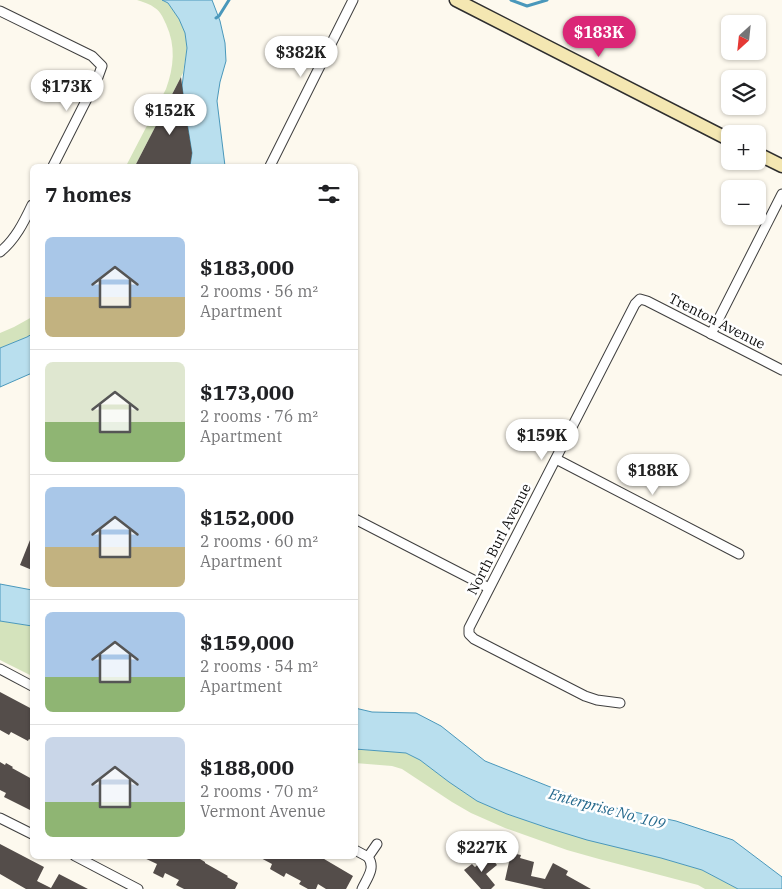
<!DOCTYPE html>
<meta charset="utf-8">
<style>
body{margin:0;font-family:"IBM Plex Serif",serif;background:#f6f6f6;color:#202124;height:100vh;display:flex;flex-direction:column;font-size:19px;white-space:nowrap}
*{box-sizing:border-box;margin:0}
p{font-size:16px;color:#757577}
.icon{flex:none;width:28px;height:28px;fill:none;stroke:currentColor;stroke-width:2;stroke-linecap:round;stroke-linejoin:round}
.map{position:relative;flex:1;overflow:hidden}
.side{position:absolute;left:30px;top:164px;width:328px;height:695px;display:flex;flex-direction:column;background:#fff;border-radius:8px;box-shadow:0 1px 4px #0004}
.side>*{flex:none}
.needle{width:32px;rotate:207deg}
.controls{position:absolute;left:721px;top:15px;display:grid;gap:10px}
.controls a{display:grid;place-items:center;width:45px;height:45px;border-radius:8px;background:#fff;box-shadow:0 1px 4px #0004;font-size:25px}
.price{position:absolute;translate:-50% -42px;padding:0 11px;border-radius:18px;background:#fff;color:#222;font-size:16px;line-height:32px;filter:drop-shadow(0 1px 2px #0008)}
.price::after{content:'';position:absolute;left:50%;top:30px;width:15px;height:11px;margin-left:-8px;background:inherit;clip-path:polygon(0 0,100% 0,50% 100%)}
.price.on{background:#db2777;color:#fff}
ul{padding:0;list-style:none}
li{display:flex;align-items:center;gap:15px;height:125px;padding:0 15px}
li+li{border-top:1px solid #e0e0e0}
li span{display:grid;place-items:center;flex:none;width:140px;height:100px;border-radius:8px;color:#555}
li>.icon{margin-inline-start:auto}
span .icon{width:60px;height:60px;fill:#fffc;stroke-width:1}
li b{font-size:21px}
h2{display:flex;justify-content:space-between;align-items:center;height:60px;padding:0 15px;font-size:21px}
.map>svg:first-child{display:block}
.green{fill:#d4e3bc}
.water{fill:#b9dfee;stroke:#4a98bb}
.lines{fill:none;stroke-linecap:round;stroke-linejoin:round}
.stream{stroke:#4a98bb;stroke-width:3}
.building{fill:#544d4a}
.street-casing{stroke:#3f3f3f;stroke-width:11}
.secondary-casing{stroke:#2e2e2e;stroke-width:15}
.street{stroke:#fff;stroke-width:9}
.secondary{stroke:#f4e7b2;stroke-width:12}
.labels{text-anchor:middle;stroke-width:5;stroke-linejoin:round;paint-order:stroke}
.street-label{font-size:14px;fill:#0c0c0c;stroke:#fff}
.water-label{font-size:15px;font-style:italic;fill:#266a8d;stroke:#fff}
</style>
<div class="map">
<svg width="782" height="889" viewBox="0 0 782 889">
<rect width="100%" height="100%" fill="#fdf9ee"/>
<g class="green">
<path d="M137 0H162L168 3 179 19 185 33 187 48 183 73 135 166H126L166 89C174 67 176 46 166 24 163 18 161 12 155 8 150 4 143 2 137 0Z"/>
<path d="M32 317V334L27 337 0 348V333L14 327Z"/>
<path d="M0 621 32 626V676L0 660Z"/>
<path d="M355 749 406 753 420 760 449 782 477 801 507 814 548 828 661 858 702 870 738 889H705L698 885 599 859 567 850 505 828 471 813 452 802 402 769 392 766 355 763Z"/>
</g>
<g class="water">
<path d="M162 0H212L220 21 225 43 226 61 220 82 217 101 225 166H190L192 153 186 116 182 86 187 48 185 33 179 19 168 3Z"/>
<path d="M32 334V373L0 387V348L27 337Z"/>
<path d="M0 584 32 590V626L0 621Z"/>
<path d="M355 708 372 712 416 713 441 726 485 761 588 802 676 821 733 840 782 877V889H738L702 870 661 858 587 840 548 828 507 814 477 801 449 782 420 760 406 753 355 749Z"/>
</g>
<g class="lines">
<g class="stream">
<path d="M511 0 527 6 547 0"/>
<path d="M216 18 219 16 229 0"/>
</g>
</g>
<g class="building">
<path d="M181 77 186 116 192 153 190 166H135Z"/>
<path d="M32 535V570L20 565Z"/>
<path d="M0 692 32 709V741L29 739 28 741 11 732 9 735 0 730Z"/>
<path d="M0 762 5 765 6 763 13 767 12 768 32 779V811L4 797 6 793 0 790Z"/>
<path d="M0 844 44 867 37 881 51 888 59 874 88 889H26L0 874Z"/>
<path d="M511 853 521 855 520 858 534 862 531 876 545 879 553 863 568 871 566 875 591 889H544L505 880Z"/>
<path d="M489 855 497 865 486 874 495 885 491 889H481L464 870 472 864 475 867Z"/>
<path d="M140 856H195L205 862V863L228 876 227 877 238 883 235 889H184L176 885 179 880 165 873 163 878 153 873 157 864Z"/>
<path d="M257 856H319L353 876 346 889H326L318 884 316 889H308L299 884 301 881 286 873 284 877 270 869 272 864Z"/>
</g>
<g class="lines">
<defs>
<g id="street">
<path d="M0 11 92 56 102 66 98 77 53 166"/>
<path d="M270 166 353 0"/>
<path d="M0 252C15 240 24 222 32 205"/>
<path d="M711 334 782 194"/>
<path d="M556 459 739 554"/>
<path d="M355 519 489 588"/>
<path d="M0 669 32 686"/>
<path d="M620 703 597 700 585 696 474 639 469 634V628L635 304 640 299 647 301 782 370"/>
<path d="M0 818 32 834"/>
<path d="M355 850 368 857"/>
<path d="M75 856 138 889"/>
<path d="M362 889C367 878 376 868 368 857L377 844"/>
</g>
<g id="secondary">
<path d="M456 0 730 140"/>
<path d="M758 154 782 166"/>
</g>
</defs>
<use href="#street" class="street-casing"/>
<use href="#secondary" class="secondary-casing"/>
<use href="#street" class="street"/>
<use href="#secondary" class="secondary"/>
</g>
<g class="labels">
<g class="street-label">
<text transform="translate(717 321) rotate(27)" y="5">Trenton Avenue</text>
<text transform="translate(499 539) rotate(-63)" y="5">North Burl Avenue</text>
</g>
<g class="water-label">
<text transform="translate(607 809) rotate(15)" y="5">Enterprise No. 109</text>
</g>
</g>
</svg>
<div class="controls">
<a><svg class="needle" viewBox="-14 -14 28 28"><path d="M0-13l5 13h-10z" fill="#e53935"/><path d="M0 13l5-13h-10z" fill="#757577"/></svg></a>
<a><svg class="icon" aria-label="layers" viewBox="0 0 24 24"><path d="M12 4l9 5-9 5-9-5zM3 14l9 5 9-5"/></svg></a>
<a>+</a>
<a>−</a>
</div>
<b class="price on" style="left:599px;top:58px">$183K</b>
<b class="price" style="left:301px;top:78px">$382K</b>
<b class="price" style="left:67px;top:112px">$173K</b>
<b class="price" style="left:170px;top:136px">$152K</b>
<b class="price" style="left:542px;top:461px">$159K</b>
<b class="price" style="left:653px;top:496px">$188K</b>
<b class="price" style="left:482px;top:873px">$227K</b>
<section class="side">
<h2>7 homes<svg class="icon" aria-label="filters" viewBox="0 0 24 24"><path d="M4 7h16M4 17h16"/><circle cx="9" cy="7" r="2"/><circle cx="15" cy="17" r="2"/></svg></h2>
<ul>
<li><span style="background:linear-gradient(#a9c7e8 60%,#c2b280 0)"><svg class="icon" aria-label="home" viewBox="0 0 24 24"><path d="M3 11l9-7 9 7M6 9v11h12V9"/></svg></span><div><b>$183,000</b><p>2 rooms · 56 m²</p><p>Apartment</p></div></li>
<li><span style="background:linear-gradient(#dfe7d0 60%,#8fb573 0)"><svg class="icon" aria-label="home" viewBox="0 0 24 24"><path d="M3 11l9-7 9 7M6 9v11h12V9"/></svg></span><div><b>$173,000</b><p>2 rooms · 76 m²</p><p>Apartment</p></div></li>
<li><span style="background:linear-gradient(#a9c7e8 60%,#c2b280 0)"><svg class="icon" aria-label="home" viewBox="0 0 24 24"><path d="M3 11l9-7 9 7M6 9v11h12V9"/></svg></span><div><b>$152,000</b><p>2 rooms · 60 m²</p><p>Apartment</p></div></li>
<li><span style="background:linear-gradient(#a9c7e8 65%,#8fb573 0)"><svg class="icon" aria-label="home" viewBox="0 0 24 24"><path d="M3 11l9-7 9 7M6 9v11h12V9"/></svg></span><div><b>$159,000</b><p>2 rooms · 54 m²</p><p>Apartment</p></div></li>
<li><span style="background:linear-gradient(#c9d6e8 65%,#8fb573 0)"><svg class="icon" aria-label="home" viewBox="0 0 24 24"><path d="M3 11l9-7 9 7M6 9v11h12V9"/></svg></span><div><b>$188,000</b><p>2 rooms · 70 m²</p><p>Vermont Avenue</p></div></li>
</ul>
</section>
</div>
